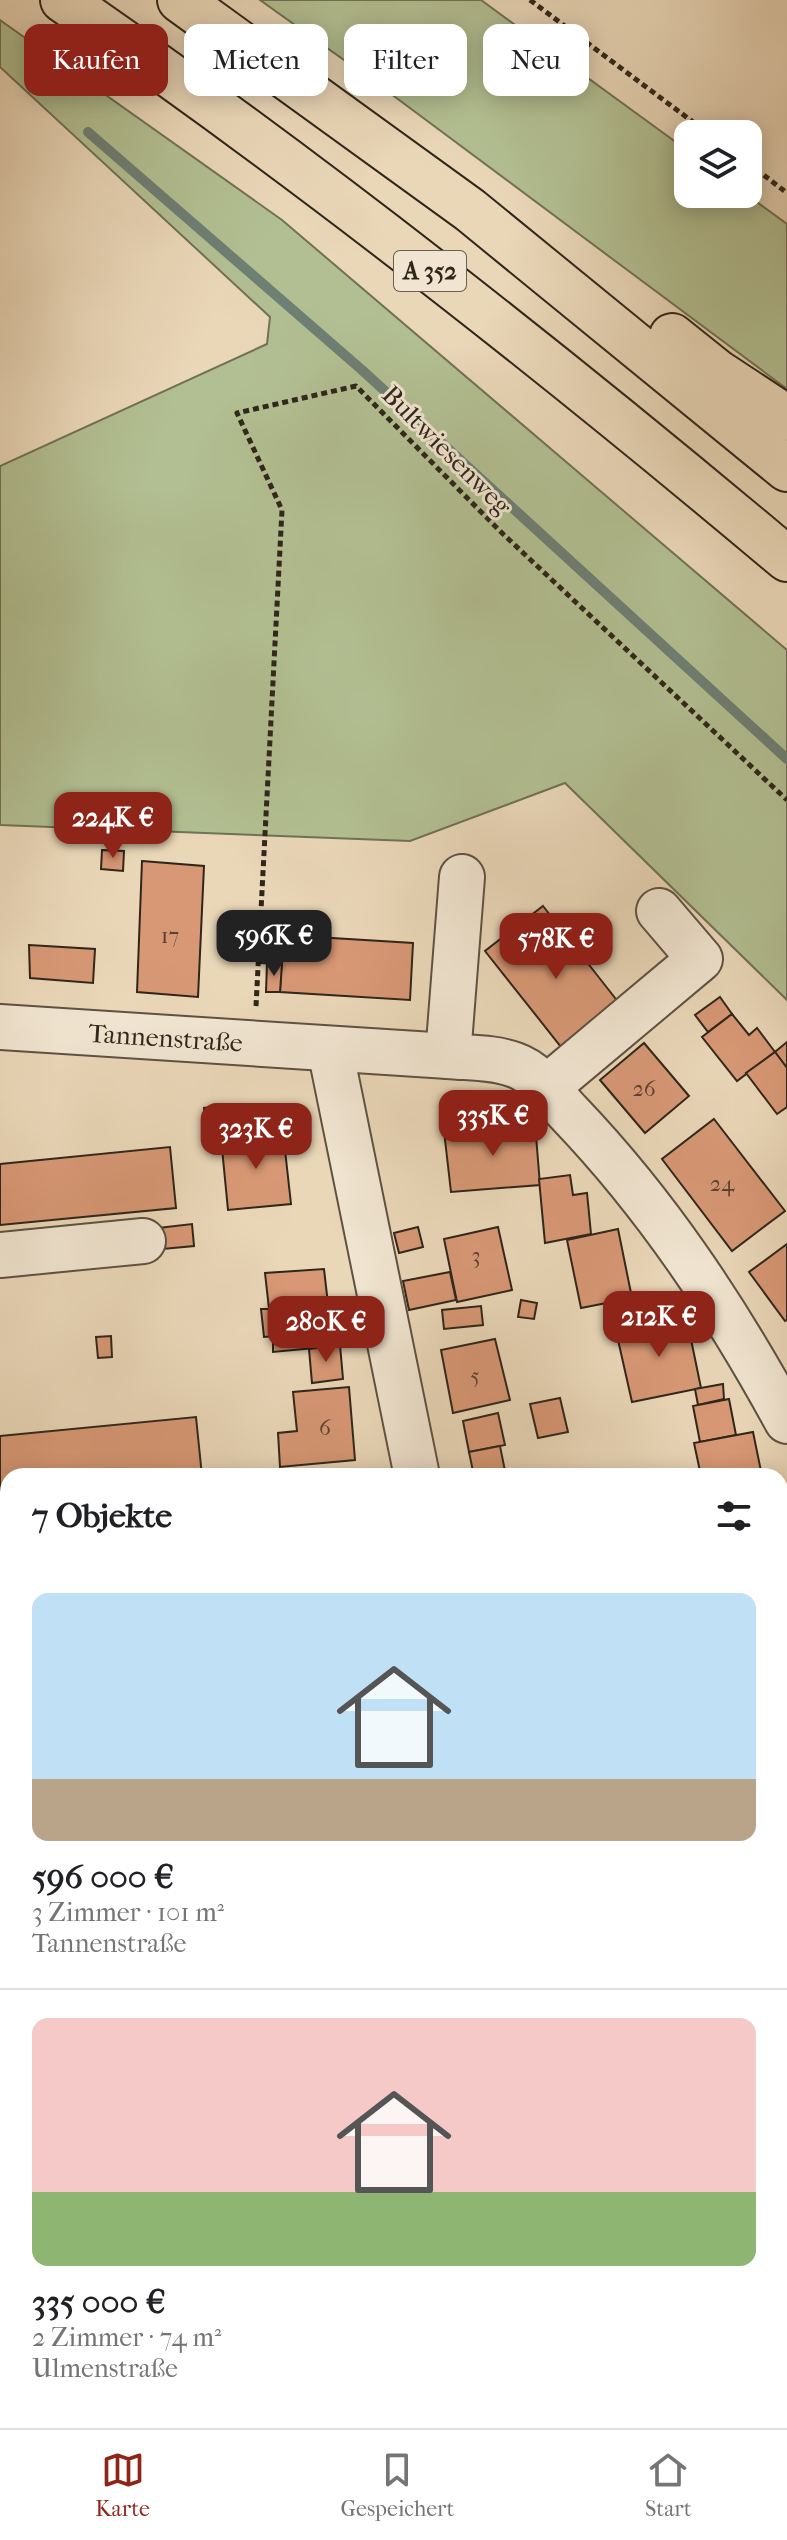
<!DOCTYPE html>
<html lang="de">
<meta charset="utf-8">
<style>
body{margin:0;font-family:"IM FELL French Canon",serif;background:#f6f6f6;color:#202124;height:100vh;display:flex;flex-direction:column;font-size:30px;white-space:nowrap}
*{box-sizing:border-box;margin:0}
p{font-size:26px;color:#757577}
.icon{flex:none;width:44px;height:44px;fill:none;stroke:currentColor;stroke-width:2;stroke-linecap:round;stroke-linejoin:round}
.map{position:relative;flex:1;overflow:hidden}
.sheet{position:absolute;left:0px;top:1468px;width:788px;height:960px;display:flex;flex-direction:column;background:#fff;border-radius:24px 24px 0 0;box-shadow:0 4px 20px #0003}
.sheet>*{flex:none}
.banner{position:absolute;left:24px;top:24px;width:740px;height:72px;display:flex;gap:16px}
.controls{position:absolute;left:674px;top:120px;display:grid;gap:16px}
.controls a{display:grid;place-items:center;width:88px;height:88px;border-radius:16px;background:#fff;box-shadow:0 4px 20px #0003;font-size:40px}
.price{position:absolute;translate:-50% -68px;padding:0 18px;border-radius:16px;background:#8f2418;color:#fff;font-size:26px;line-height:52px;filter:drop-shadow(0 2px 4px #0008)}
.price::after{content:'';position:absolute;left:50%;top:48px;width:24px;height:18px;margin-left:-12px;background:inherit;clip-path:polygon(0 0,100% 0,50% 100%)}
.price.active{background:#222;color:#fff}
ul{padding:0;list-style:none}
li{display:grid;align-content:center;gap:16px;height:424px;padding:0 32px}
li+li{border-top:2px solid #e0e0e0}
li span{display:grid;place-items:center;height:248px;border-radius:16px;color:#555}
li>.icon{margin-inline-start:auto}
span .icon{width:144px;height:144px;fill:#fffc;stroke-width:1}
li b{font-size:34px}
h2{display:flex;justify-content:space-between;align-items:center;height:96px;padding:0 32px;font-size:34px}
.chip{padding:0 28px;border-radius:16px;background:#fff;box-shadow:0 4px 20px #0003;font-size:28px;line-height:72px}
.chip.active{background:#8f2418;color:#fff}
.menu{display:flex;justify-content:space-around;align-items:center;height:112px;border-top:2px solid #e0e0e0;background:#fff;font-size:22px;color:#757577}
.menu a{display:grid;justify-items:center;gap:4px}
.menu .active{color:#8f2418}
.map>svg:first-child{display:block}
.green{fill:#b2bf92;stroke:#707256;stroke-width:2}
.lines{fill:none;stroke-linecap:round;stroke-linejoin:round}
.stream{stroke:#6e7f74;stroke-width:10}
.building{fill:#d89875;stroke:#2f261b;stroke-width:2}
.minor-casing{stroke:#5e5242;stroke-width:48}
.major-casing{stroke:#2f261b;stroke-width:48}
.highway-casing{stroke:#2f261b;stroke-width:48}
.path{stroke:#2f261b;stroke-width:5;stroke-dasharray:6 4;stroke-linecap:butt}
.minor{stroke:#f1e5d1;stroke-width:44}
.major{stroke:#ead7b8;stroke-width:44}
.highway{stroke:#ead7b8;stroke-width:44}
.labels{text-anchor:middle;stroke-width:6;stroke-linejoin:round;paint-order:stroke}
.number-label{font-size:22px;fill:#594232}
.shield{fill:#f1e5d1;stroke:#695f52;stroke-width:2}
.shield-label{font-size:24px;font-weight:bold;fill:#2f261b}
.street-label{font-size:26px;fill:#2f261b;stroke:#f1e5d1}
</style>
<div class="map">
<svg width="787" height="2428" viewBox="0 0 787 2428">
<rect width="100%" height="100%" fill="#ead7b8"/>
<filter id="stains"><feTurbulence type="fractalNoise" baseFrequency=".0025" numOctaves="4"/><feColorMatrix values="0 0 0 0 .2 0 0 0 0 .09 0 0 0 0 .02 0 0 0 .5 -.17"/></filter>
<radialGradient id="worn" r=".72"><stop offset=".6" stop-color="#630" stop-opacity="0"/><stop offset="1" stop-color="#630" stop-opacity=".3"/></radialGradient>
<g class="green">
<path d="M260 0H481L688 151V194H746L787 224V389L379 85Z"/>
<path d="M0 20 282 220 787 650V1000L565 783 410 841 0 825V466L267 344 270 317 0 67Z"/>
</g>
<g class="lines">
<path class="stream" d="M88 132 362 370 787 759"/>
</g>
<g class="building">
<path d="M102 850 124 851 123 871 101 869Z"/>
<path d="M142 861 204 866 198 997 137 992Z"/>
<path d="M543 906 626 1012 569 1057 485 951Z"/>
<path d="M265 924 281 925 280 943 263 942Z"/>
<path d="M283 935 413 943 410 1000 280 992Z"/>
<path d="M29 945 95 949 93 983 30 978Z"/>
<path d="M262 945H283L282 964 261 963Z"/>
<path d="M267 963 282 964 280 992H266Z"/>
<path d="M720 997 732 1014 708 1032 695 1015Z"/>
<path d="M732 1014 749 1035 757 1028 775 1052 737 1081 702 1037Z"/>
<path d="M787 1042V1066L786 1067 775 1052Z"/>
<path d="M644 1043 689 1096 645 1133 600 1080Z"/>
<path d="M775 1052 787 1068V1107L777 1114 746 1073Z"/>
<path d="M223 1106 225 1137 207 1139 204 1108Z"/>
<path d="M714 1119 785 1211 732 1251 662 1159Z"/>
<path d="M535 1123 540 1185 451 1192 444 1131Z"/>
<path d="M283 1132 291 1204 228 1210 221 1138Z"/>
<path d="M170 1147 176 1208 0 1225V1164Z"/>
<path d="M570 1175 573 1195 587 1193 591 1234 545 1243 539 1179Z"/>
<path d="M192 1224 194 1246 152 1250 150 1229Z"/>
<path d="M418 1227 423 1247 399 1253 394 1233Z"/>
<path d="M498 1227 512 1290 457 1302 444 1239Z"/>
<path d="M618 1229 632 1298 581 1308 567 1240Z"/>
<path d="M787 1244V1320L785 1321 749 1272Z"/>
<path d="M324 1269 328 1304 333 1303 335 1331 264 1337 261 1309H269L265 1273Z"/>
<path d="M450 1272 456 1300 409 1310 403 1281Z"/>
<path d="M521 1300 537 1303 534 1319 518 1317Z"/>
<path d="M481 1306 483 1325 444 1329 442 1310Z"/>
<path d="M686 1315 701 1388 632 1402 616 1331Z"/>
<path d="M333 1331 335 1346 273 1352V1336Z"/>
<path d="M111 1336 112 1357 98 1358 96 1337Z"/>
<path d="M495 1339 510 1400 453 1413 441 1350Z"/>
<path d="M340 1345 343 1379 312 1383 309 1349Z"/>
<path d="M723 1384 724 1399 698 1405 695 1389Z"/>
<path d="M349 1387 355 1460 280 1467 278 1433 297 1431 293 1392Z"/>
<path d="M560 1398 568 1432 538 1438 530 1404Z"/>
<path d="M729 1399 736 1435 700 1442 693 1406Z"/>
<path d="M498 1413 505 1445 469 1452 463 1421Z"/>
<path d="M196 1417 202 1476H8V1496L0 1497V1436Z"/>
<path d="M753 1432 762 1476H701L694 1443Z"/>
<path d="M500 1446 506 1476H474L469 1452Z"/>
<path d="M8 1566V1665L0 1666V1567Z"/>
<path d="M785 1691 787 1698V1792L780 1794V1692Z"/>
<path d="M8 1698V1749L0 1750V1699Z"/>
<path d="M8 1749V1801L0 1802V1750Z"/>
<path d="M8 1914V1982L0 1983V1915Z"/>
<path d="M787 2071V2145L783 2147 780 2140V2074Z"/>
<path d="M7 2123 8 2177 0 2178V2124Z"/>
<path d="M8 2367V2420H16L0 2424V2369Z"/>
<path d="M16 2420H24L26 2428H0V2424Z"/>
<path d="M108 2420H177L179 2428H110Z"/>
<path d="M256 2420H305L308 2428H249L247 2423Z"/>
<path d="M448 2420H522L523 2428H450Z"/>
<path d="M636 2420H711L712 2428 602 2426Z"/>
</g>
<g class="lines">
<defs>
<g id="minor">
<path id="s1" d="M0 1027 448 1056C470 1058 494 1057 515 1065 536 1072 554 1097 569 1113 657 1205 726 1309 787 1421"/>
<path d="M330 1049 417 1476"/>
<path d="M448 1056 462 877"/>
<path d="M546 1088 700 959 659 911"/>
<path d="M0 1255 143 1241"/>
<path d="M0 1533 8 1532"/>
<path d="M780 1634 787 1632"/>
<path d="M0 1865 8 1864"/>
<path d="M64 2420 65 2428"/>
<path d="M576 2420 578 2428"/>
</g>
<g id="major">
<path d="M780 1914 787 1909"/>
<path d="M780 1977 787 1973"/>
<path d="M0 2276 8 2275"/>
</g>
<g id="highway">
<path d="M63 0C314 173 554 363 787 559"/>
<path d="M180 0 470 210 787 469"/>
<path d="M672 336 717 372 787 418"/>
</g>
</defs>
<use href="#minor" class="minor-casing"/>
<use href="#major" class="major-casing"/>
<use href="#highway" class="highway-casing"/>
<g class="path">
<path d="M530 0 709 134"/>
<path d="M748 163 787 193"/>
<path d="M256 1006 282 510 237 413 356 386 503 534 787 800"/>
</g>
<use href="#minor" class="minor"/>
<use href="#major" class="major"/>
<use href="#highway" class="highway"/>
</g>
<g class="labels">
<g class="number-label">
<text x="170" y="943">17</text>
<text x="644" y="1096">26</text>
<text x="722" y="1191">24</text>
<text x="476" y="1263">3</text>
<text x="475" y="1383">5</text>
<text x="325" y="1435">6</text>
</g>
<rect class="shield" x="394" y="251" width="72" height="40" rx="6"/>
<g class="shield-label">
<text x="430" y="279">A 352</text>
</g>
<g class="street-label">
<text transform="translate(447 450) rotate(45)" y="9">Bultwiesenweg</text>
<text dy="9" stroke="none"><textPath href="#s1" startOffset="166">Tannenstraße</textPath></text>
</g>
</g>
<rect width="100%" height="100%" filter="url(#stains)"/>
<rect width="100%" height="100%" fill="url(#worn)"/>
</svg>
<div class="controls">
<a><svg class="icon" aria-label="layers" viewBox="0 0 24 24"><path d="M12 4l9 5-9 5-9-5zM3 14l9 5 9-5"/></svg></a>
</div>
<b class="price" style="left:113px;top:860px">224K €</b>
<b class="price active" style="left:274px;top:978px">596K €</b>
<b class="price" style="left:556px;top:981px">578K €</b>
<b class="price" style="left:493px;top:1158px">335K €</b>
<b class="price" style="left:256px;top:1171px">323K €</b>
<b class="price" style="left:659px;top:1359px">212K €</b>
<b class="price" style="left:326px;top:1364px">280K €</b>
<div class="banner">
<a class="chip active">Kaufen</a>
<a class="chip">Mieten</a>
<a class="chip">Filter</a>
<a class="chip">Neu</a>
</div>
<section class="sheet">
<h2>7 Objekte<svg class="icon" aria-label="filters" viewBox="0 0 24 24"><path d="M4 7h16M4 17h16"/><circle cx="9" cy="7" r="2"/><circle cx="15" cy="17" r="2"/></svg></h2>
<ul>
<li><span style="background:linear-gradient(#bfe0f5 75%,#b9a48a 0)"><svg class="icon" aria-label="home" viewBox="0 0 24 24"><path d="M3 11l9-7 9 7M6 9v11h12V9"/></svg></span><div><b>596 000 €</b><p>3 Zimmer · 101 m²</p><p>Tannenstraße</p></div></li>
<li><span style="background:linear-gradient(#f6c9c9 70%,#8fb573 0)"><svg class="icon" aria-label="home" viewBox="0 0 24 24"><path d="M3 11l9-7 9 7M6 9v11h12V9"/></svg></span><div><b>335 000 €</b><p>2 Zimmer · 74 m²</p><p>Ulmenstraße</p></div></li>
</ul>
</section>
</div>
<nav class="menu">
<a class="active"><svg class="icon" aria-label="map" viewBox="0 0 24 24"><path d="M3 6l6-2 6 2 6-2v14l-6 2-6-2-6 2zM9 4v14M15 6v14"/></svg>Karte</a>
<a><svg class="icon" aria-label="saved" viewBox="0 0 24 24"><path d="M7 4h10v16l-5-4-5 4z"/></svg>Gespeichert</a>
<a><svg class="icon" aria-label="home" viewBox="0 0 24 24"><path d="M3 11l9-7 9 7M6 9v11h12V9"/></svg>Start</a>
</nav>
